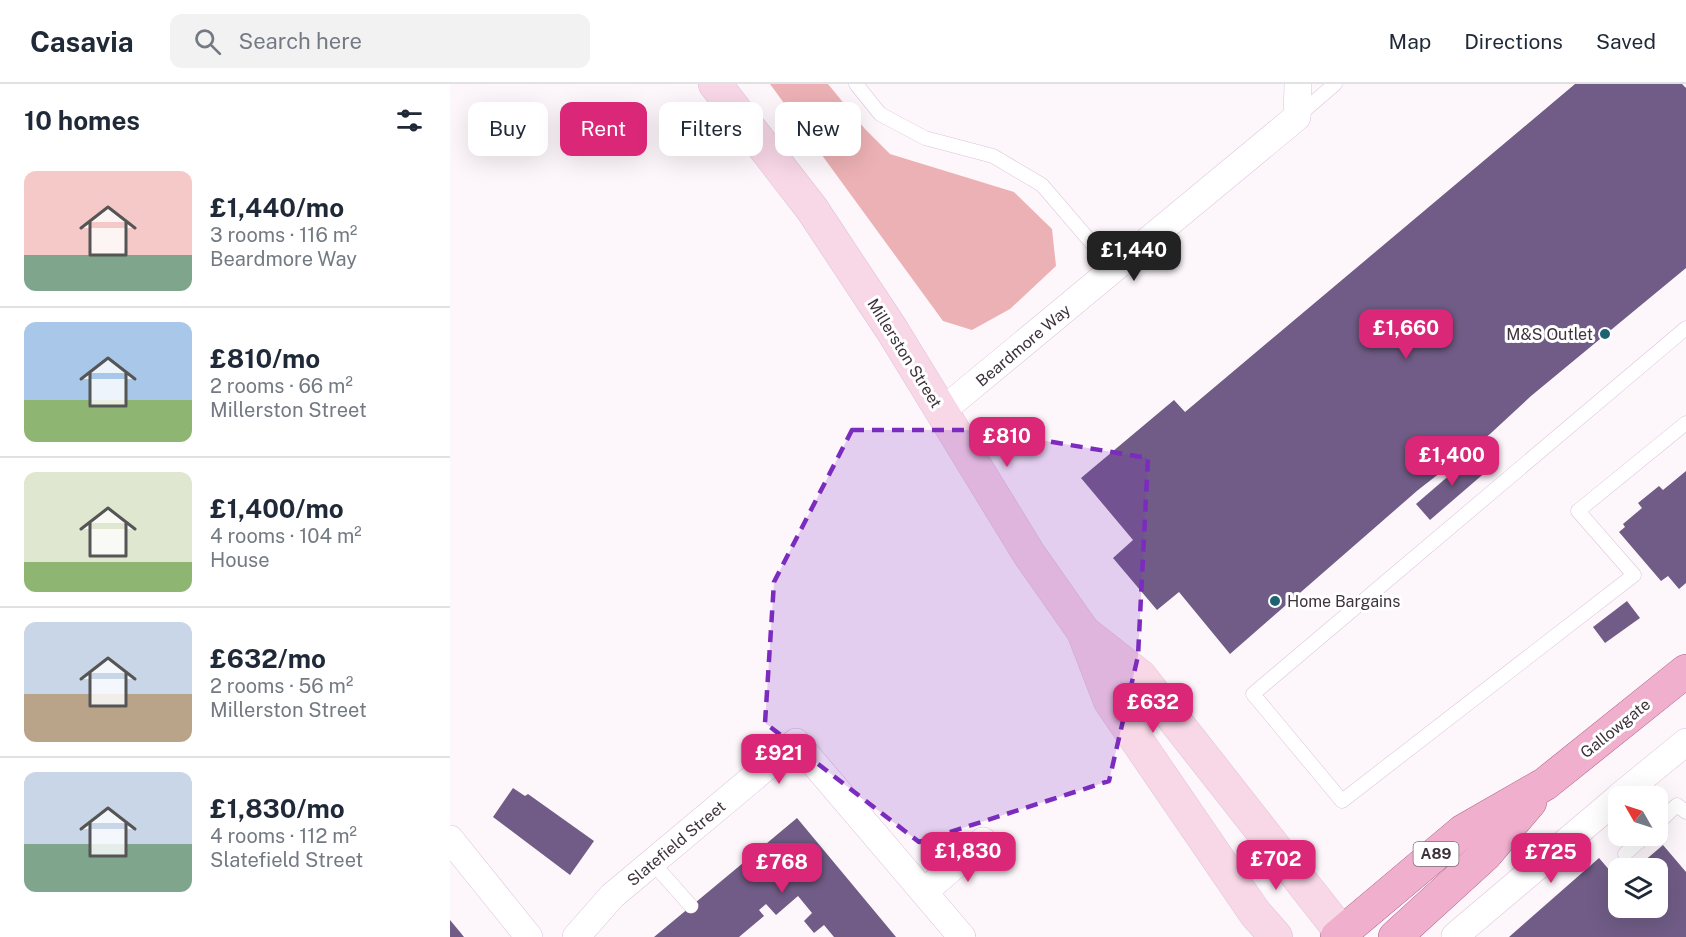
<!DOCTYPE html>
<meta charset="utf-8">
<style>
body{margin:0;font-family:"Public Sans",sans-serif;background:#f2f2f3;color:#1f2937;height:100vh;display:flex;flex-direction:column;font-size:22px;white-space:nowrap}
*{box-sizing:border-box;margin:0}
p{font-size:20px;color:#747a83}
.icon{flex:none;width:33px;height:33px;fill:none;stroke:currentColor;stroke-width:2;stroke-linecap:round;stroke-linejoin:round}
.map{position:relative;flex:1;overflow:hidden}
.sheet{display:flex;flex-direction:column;background:#fff;width:450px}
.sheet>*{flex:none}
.banner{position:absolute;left:18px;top:18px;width:570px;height:54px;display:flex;gap:12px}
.needle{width:39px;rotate:309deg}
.buttons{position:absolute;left:1158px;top:702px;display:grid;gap:12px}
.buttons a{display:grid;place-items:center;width:60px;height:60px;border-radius:12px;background:#fff;box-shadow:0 6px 24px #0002;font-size:30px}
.price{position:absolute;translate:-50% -51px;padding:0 14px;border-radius:12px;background:#db2777;color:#fff;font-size:20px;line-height:39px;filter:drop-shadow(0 2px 3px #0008)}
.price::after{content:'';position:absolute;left:50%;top:36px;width:18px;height:14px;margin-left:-9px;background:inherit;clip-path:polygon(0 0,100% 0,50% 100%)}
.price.selected{background:#222;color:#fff}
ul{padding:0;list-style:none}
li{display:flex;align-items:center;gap:18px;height:150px;padding:0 24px}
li+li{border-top:2px solid #e0e1e3}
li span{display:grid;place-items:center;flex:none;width:168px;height:120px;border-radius:12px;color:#555}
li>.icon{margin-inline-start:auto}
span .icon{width:72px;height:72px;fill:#fffc;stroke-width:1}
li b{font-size:26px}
h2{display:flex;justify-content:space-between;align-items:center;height:72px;padding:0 24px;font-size:26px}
.tag{padding:0 21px;border-radius:12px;background:#fff;box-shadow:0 6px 24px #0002;font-size:21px;line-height:54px}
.tag.selected{background:#db2777;color:#fff}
header{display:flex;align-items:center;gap:36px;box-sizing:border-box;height:84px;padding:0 30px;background:#fff;border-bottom:2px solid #e0e1e3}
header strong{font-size:28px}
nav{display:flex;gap:33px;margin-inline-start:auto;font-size:21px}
.search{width:420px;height:54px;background:#f2f2f3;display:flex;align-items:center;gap:15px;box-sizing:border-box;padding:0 21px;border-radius:12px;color:#747a83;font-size:22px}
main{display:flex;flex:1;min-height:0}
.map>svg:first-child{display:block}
.forest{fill:#ecb1b4}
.building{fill:#705c86}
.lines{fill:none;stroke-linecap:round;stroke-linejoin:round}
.lane-casing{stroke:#dec2db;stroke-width:15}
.street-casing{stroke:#dec2db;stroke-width:28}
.secondary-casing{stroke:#dec2db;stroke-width:34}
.primary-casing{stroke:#ac6086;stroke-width:34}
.lane{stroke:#fff;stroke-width:14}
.street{stroke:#fff;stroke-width:27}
.secondary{stroke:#f8d7e6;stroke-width:33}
.primary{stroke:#f1afce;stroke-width:33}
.marked{fill:#7b2cbf;fill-opacity:0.2;stroke:#7b2cbf;stroke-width:4.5;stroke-dasharray:12 8;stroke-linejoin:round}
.poi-dot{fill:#1d6473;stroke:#fff;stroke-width:2}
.labels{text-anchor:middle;stroke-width:6;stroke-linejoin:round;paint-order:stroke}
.shield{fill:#fff;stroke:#787077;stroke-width:1.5}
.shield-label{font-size:15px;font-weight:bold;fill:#3e333d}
.poi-label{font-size:16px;fill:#3e333d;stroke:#fff;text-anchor:end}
.street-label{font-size:16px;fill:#3e333d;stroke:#fff}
</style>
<header>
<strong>Casavia</strong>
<div class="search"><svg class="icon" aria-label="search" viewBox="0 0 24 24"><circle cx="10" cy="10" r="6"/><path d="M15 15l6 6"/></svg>Search here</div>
<nav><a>Map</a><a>Directions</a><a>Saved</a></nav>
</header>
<main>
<section class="sheet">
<h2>10 homes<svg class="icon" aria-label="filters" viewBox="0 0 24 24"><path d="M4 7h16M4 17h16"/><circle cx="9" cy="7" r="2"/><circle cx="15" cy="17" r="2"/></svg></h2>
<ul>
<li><span style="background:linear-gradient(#f6c9c9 70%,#7fa58c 0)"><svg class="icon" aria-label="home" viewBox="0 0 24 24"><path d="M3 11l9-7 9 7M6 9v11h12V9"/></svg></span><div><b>£1,440/mo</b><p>3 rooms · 116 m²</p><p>Beardmore Way</p></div></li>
<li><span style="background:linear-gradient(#a9c7e8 65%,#8fb573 0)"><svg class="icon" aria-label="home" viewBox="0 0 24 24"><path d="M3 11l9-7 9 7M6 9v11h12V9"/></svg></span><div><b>£810/mo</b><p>2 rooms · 66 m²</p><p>Millerston Street</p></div></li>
<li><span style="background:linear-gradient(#dfe7d0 75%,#8fb573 0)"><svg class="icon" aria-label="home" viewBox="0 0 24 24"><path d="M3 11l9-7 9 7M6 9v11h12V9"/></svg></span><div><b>£1,400/mo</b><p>4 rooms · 104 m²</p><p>House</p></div></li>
<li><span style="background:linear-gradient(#c9d6e8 60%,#b9a48a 0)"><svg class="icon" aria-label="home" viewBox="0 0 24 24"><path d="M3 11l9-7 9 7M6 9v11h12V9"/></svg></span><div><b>£632/mo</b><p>2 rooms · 56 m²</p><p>Millerston Street</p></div></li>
<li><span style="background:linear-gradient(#c9d6e8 60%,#7fa58c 0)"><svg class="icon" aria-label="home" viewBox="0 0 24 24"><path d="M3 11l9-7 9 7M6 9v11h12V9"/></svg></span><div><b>£1,830/mo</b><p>4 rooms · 112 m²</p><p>Slatefield Street</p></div></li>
</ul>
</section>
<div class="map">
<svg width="1236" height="853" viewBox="0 0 1236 853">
<rect width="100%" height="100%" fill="#fdf7fc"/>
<path class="forest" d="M320 0H378L415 45 440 70 564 108 602 145 606 182 560 225 522 246 493 237Z"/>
<g class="building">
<path d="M1125 0H1232L1236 4V184L1081 312 1040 350 968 406 780 570 729 508 707 526 663 474 683 456 631 394 724 316 735 328Z"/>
<path d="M1024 370 1038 386 980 436 966 420Z"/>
<path d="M1236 387V499L1229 505 1218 492 1211 497 1169 448 1175 443 1173 440 1192 424 1188 419 1209 402 1213 406Z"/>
<path d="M1177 517 1190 534 1155 559 1143 543Z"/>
<path d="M63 704 75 712 78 710 144 757 120 791 43 733Z"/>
<path d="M347 734 446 853H384L374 841 364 849 354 837 362 829 348 812 326 831 316 820 309 826 314 832 289 853H204Z"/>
<path d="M1213 761 1236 788V853H1059L1149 774 1168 796V824H1208V784H1186Z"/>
<path d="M0 836 10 848 14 853H0Z"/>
</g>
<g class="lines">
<defs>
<g id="lane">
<path d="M406 0 430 30 475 54 543 72 592 101 664 185"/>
<path d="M849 31 885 0"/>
<path d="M1236 244 803 610 892 717 1184 491 1128 427 1236 339"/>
<path d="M1208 739 1227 721 1236 728"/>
<path d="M1175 770 1195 752"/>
<path d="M202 778 241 822"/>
</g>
<g id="street">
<path d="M492 327 847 33 848 0"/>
<path d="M1170 712 1236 658"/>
<path d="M0 755 79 853"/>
<path d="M474 808 533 757"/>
<path d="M1005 852 1168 714"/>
<path d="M126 853 162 812 346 658 512 853"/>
</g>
<g id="secondary">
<path d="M265 0 362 125 442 246 579 470 633 547 660 617 805 829 826 853"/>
<path d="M634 548 690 592 895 853"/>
</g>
<g id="primary">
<path d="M887 853 1013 747 1095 700 1236 587"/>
<path d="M945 853 1035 771 1080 718"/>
</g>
</defs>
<use href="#lane" class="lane-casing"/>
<use href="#street" class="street-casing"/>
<use href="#secondary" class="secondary-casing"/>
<use href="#primary" class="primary-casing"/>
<use href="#lane" class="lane"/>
<use href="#street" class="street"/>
<use href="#secondary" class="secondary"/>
<use href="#primary" class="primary"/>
</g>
<path class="marked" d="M402 346H530L698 374 688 572 659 697 469 758 315 639 324 498Z"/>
<g class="poi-dot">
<circle cx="1155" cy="250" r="6"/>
<circle cx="825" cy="517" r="6"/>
</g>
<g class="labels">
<rect class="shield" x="963.5" y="758" width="45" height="24" rx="4.5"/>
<g class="shield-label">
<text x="986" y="775">A89</text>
</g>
<g class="poi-label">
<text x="1143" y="256">M&amp;S Outlet</text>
<text x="837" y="523" text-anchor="start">Home Bargains</text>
</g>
<g class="street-label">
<text transform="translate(573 261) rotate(-40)" y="6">Beardmore Way</text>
<text transform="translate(455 269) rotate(58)" y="6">Millerston Street</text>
<text transform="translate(1165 644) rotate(-39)" y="6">Gallowgate</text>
<text transform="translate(226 759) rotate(-40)" y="6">Slatefield Street</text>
</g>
</g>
</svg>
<div class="buttons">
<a><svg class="needle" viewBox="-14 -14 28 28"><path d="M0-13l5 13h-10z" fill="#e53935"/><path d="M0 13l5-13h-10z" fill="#747a83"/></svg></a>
<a><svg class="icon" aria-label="layers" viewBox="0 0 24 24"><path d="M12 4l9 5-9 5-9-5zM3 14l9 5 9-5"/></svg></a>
</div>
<b class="price selected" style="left:684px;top:198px">£1,440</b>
<b class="price" style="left:956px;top:276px">£1,660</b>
<b class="price" style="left:557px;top:384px">£810</b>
<b class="price" style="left:1002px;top:403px">£1,400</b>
<b class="price" style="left:703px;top:650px">£632</b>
<b class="price" style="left:329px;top:701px">£921</b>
<b class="price" style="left:518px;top:799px">£1,830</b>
<b class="price" style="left:1101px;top:800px">£725</b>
<b class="price" style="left:826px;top:807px">£702</b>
<b class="price" style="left:332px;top:810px">£768</b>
<div class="banner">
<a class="tag">Buy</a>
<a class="tag selected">Rent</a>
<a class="tag">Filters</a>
<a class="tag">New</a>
</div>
</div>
</main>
